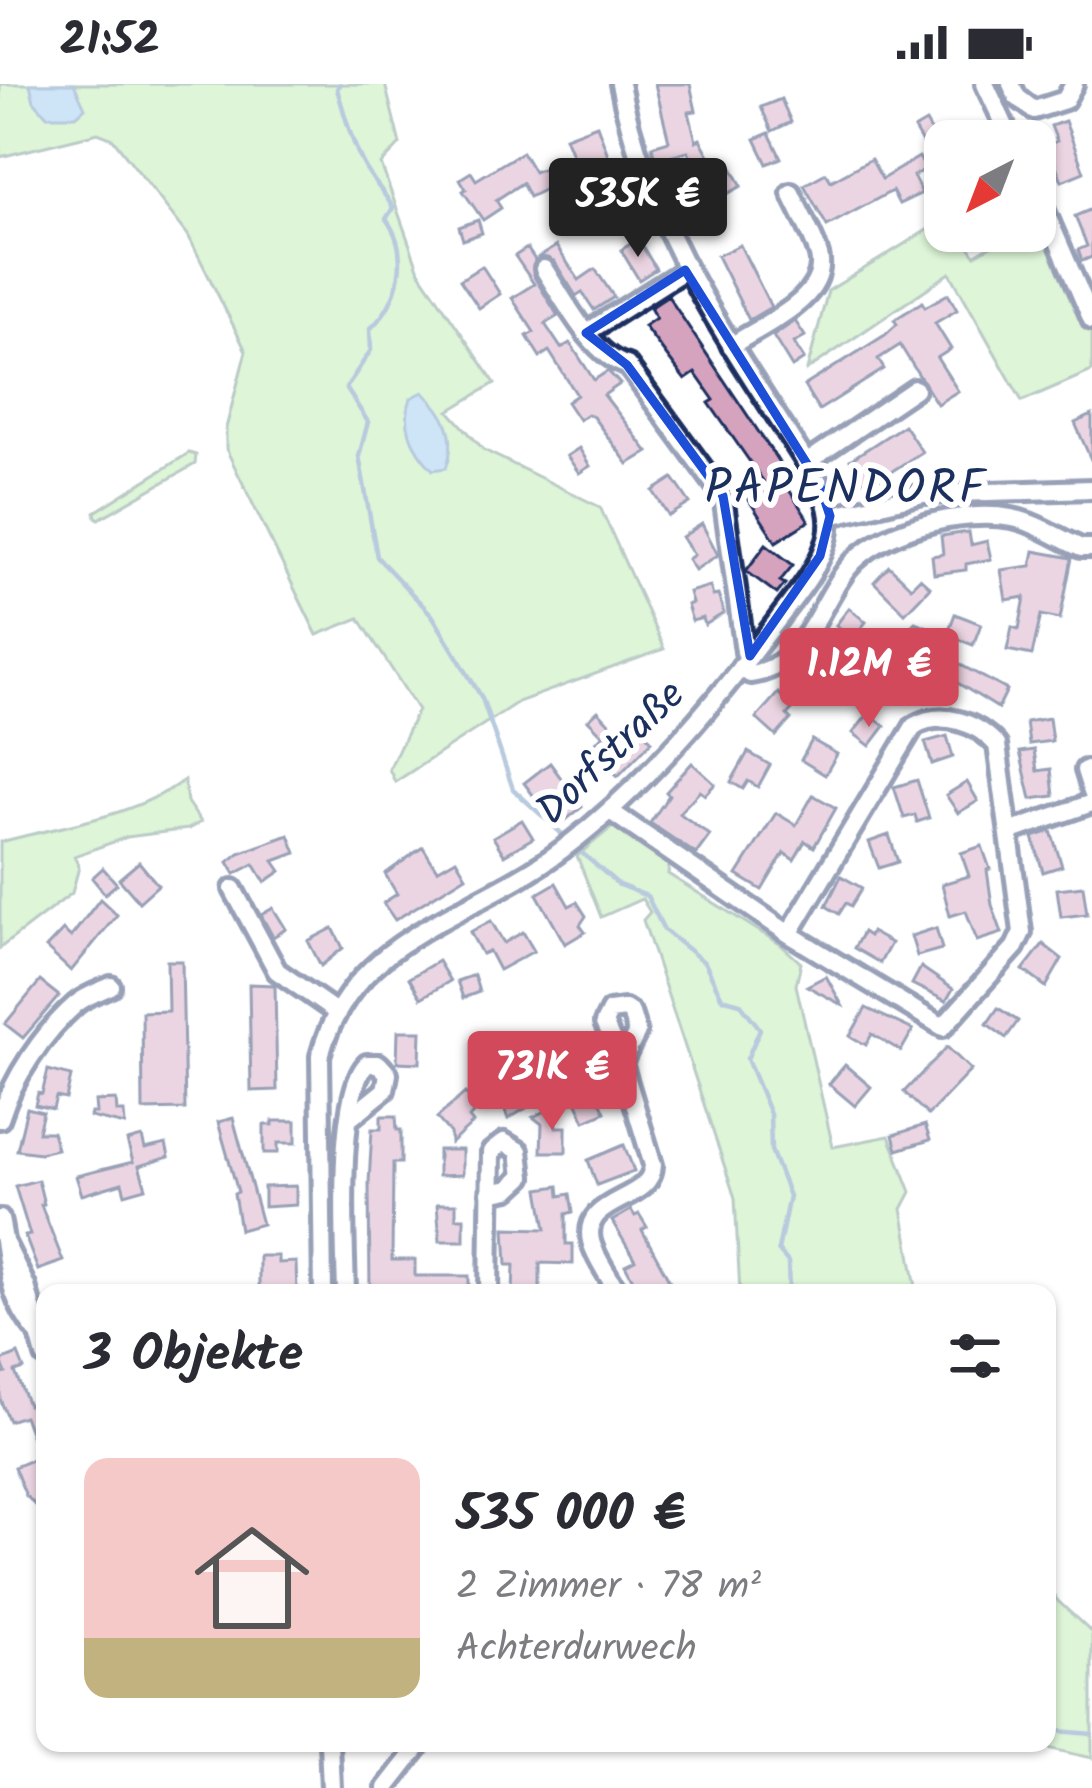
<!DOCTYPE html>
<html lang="de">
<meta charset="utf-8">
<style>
body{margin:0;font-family:Kalam,sans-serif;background:#f2f2f3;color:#2b2b33;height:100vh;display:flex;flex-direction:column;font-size:45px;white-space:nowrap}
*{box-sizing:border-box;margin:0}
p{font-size:39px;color:#7c7c81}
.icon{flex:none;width:66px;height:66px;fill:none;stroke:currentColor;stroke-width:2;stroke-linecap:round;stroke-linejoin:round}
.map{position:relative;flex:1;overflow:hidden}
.drawer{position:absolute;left:36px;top:1200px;width:1020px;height:468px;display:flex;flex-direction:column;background:#fff;border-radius:24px;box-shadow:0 3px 9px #0004}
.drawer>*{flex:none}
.needle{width:78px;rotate:222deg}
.controls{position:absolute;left:924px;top:36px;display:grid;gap:24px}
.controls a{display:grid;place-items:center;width:132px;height:132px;border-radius:24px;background:#fff;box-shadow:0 3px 9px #0004;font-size:60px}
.price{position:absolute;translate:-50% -102px;padding:0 27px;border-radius:12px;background:#d1495b;color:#fff;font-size:39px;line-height:78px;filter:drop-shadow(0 3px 6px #0008)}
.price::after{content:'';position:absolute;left:50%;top:72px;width:36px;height:27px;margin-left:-18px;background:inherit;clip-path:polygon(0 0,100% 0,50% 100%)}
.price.active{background:#222;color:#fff}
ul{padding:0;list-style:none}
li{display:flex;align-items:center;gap:36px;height:300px;padding:0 48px}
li+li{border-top:3px solid #e1e1e2}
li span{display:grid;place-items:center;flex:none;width:336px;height:240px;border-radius:24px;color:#555}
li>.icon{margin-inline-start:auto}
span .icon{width:144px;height:144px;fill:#fffc;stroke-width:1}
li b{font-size:51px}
h2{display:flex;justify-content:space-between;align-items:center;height:144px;padding:0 48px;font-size:51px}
.status{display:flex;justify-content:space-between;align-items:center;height:84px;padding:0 60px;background:#fff;direction:ltr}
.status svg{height:33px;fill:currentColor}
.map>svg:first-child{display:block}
.green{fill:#b6e8a8;stroke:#688c83;stroke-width:3}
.water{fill:#91c5ee;stroke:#6289b4;stroke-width:3}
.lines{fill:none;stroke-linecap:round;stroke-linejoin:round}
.stream{stroke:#6289b4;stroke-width:4.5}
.building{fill:#d6a3bf;stroke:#1b2f5e;stroke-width:3}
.minor-casing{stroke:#1b2f5e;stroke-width:26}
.minor{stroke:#fff;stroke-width:16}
.marked{fill:none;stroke:#1d4ed8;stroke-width:9;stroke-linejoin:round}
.labels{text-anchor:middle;stroke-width:12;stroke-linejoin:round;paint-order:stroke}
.street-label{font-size:42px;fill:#1b2f5e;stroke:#fff}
.quarter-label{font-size:48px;letter-spacing:3px;fill:#1b2f5e;stroke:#fff}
</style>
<div class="status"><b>21:52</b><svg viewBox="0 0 49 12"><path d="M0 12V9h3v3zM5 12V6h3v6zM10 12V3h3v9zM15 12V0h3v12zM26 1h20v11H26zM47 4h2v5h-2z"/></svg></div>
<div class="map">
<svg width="1092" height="1704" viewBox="0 0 1092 1704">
<rect width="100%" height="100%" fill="#fff"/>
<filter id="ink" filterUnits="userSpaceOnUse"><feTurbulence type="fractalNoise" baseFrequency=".00833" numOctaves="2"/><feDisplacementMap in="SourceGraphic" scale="24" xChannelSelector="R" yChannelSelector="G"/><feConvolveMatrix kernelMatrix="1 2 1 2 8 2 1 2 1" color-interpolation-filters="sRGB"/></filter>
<g filter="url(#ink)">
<g class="green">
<path d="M0 0H385L400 60 381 80 419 187 495 299 449 327 484 366 600 423 664 565 518 618 395 698 389 685 418 626 359 534 317 551 226 365V344L246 267 188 151 113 55 98 49 0 73Z"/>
<path d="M1047 129 1092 236V287L1022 317 950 189 807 286 828 207 945 135V147H958L975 171 1017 147H1035V136Z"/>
<path d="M189 369 196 371 195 380 99 435 96 433 95 428Z"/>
<path d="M184 696 187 718 201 738 188 745 127 753 74 772 79 783 72 809 0 864V758C59 742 134 733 184 696Z"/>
<path d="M613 742 669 781 668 790 780 860 801 879 796 901 833 1063 889 1052 911 1108 902 1125 916 1203 913 1209H740L735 1114 643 836 650 828 642 815 601 833 577 772Z"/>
<path d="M1047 1501 1058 1517 1092 1549V1674L1025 1659H1047Z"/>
</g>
<g class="water">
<path d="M30 0H74L85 24 76 32H47L34 17Z"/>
<path d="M423 308C446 330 458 352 446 384L433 386C413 366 401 342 411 314Z"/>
</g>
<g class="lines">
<g class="stream">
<path d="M340 0 337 5C345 31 354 69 370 91 378 103 386 111 393 124L386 135C411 169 400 218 370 245L371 266 346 304 368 338 359 372 377 473 432 531 482 614 513 705 562 750"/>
<path d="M582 769 619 801 647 812 664 846 705 879 722 914 740 919 760 945 747 975 770 1030 771 1066 789 1112 778 1166 788 1178 789 1209"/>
<path d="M1047 1618 1058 1626 1057 1647 1092 1650"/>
</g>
</g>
<g class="building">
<path d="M655 0H690L696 27 689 28 696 57 700 55 716 84 728 77 742 102 696 127 682 102 701 92 688 67 655 76 652 62 669 57Z"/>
<path d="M781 15 791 38 772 47 761 23Z"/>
<path d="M1065 37 1084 88 1062 97 1048 61 1057 57 1051 42Z"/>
<path d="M926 38 944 70 932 76 914 45Z"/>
<path d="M597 41 611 79 607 80 631 130 612 139 597 107 575 116 566 95 529 113 522 99 496 116 501 124 483 136 463 107 466 105 460 95 471 88 476 96 522 68 534 88 573 73 565 53Z"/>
<path d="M973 41 981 57H942Z"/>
<path d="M769 49 781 74 767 80 755 55Z"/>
<path d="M919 73 926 85 913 92 922 109 899 120 892 107 827 142 804 101 826 89 831 97 871 75 882 95Z"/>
<path d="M1092 125V173L1082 177 1078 166 1087 162 1075 132Z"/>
<path d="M478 136 482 149 463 156 459 143Z"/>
<path d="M638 155 656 185 639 196 621 166Z"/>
<path d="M740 161 771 223 749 236 717 172Z"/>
<path d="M556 162 579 196 595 185 614 213 594 226 582 208 576 212 554 177 539 173Z"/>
<path d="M527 164 535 176 533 191 558 232 545 240 561 264 570 259 594 296 608 287 620 300 604 311 648 368 628 380 593 333 588 330 579 336 567 318 577 311 549 267 540 273 527 252 534 248 512 214 534 200 515 172Z"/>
<path d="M482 182 500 210 479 224 460 196Z"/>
<path d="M948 210 957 226 935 239 951 265 937 274 958 307 937 320 900 261 878 275 884 285 819 326 804 302 885 251 897 240 894 236 922 218 925 223Z"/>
<path d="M668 212 784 386 779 390 809 437 776 458 747 413 766 401 709 319 714 316 695 289 685 296 644 242 656 234 650 224Z"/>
<path d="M795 237 805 252 794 259 804 275 792 283 773 252Z"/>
<path d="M1092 331V378L1075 339Z"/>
<path d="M904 341 922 368 867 403 850 376Z"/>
<path d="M579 364 590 382 579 389 567 372Z"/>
<path d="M673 394 690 419 669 432 653 407Z"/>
<path d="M702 440 718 471 695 486 688 475 694 471 682 453Z"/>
<path d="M969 448 971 461 987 457 991 475 966 480V486L934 490 932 472 943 470 941 452Z"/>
<path d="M766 460 793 481 780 497 785 500 777 510 746 487Z"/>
<path d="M1034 467 1072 474 1060 535 1041 531 1032 571 1007 566 1012 543 1019 545 1025 513 1006 516 1001 486 1031 482Z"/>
<path d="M889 482 911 503 920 494 930 503 905 529 874 498Z"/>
<path d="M710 502 713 512 718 511 724 529 705 541 703 534 692 537 687 521 692 519 689 508Z"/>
<path d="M849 524 866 538 853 554 836 541Z"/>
<path d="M955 530 981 540 973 561 947 551Z"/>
<path d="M915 538 952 553 948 564 930 557 912 574 896 559Z"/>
<path d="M818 566 835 581 830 586 835 591 820 609 797 589Z"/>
<path d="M944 572 1007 606 998 624 956 598 947 613 927 601Z"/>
<path d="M778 609 794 623 787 631 791 635 776 652 756 634Z"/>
<path d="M598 627 621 652 634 639 652 657 618 692 590 664 603 651 588 636Z"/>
<path d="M868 630 885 642 870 662 853 649Z"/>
<path d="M1049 634 1052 657 1029 660 1026 638Z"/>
<path d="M947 652 953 673 932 680 925 658Z"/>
<path d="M812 656 837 670 825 691 801 676Z"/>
<path d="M1034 666 1037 687 1051 685 1054 712 1031 715 1020 668Z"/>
<path d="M748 668 770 681 758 703 748 697 743 705 731 698Z"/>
<path d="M550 679 582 723 566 736 551 717 542 723 524 699Z"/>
<path d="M692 679 715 700 705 711 700 707 679 729 710 751 696 770 650 739 669 711 666 708Z"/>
<path d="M917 696 929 734 917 738 915 731 904 734 894 703Z"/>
<path d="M967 698 978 717 958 729 946 711Z"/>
<path d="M813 711 836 724 814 763 805 757 794 776 784 769 762 806 737 791 776 729 796 741Z"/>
<path d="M522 736 533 754 504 771 493 753Z"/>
<path d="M1051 747 1062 782 1043 788 1033 753Z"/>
<path d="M289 751 296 769 274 777 281 787 265 798 254 780 235 790 228 778 239 769Z"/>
<path d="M889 751 898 778 879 784 869 758Z"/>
<path d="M982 762 990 785 987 786 992 821 1002 849 977 857 966 827 950 832 942 800 969 792 961 769Z"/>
<path d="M423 763 437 786 456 775 466 792 395 836 383 819 397 810 385 790Z"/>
<path d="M139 778 158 801 139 818 119 795Z"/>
<path d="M103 784 117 800 105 810 92 794Z"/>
<path d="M841 792 862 804 851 822 846 819 839 830 826 822Z"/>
<path d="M556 799 569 822 577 818 586 832 580 841 585 848 565 860 537 810Z"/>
<path d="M1083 802 1087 830 1061 833 1057 805Z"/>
<path d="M100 815 117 831 71 887 46 864 63 846 71 853Z"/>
<path d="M273 824 286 845 273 853 261 831Z"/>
<path d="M491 837 504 859 523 848 534 867 499 886 489 867 482 870 470 848Z"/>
<path d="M333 844 343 864 321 882 308 857Z"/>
<path d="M936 844 942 865 917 872 911 852Z"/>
<path d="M863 848 869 852 871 848 891 859 880 879 854 864Z"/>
<path d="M1043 860 1062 875 1046 903 1023 886Z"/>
<path d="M167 877H182L185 1025 143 1026 142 928 168 927Z"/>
<path d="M438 877 450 897 421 914 409 894Z"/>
<path d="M921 883 953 905 946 917 912 900Z"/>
<path d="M474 891 479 908 463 914 457 897Z"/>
<path d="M826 892 842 921 807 902Z"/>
<path d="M40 897 59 912 23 954 5 940Z"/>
<path d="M249 900 275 901 277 1006 251 1007Z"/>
<path d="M866 924 913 946 901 967 872 950 866 961 850 952Z"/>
<path d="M998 924 1018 937 1006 954 987 940Z"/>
<path d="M398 947H421L420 979 397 978Z"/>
<path d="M582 952 594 971 586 976 590 984 571 997 555 969Z"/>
<path d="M947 963 971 986 928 1031 904 1008Z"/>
<path d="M845 981 871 1003 855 1022 829 1000Z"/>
<path d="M48 986 71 992 66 1015 56 1013 53 1025 35 1021 38 1009 42 1010Z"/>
<path d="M523 989 545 1013 508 1035 501 1016Z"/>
<path d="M595 1006 605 1028 585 1037 575 1015Z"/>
<path d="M465 1009 479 1024 469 1034 473 1039 451 1059 450 1049 437 1034Z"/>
<path d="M116 1016 117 1028H124L125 1041 90 1033 91 1029H96L95 1017Z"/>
<path d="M27 1024 43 1028 38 1048H52L57 1065 40 1069 17 1066Z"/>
<path d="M546 1027 556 1028V1043H566V1068H541L542 1040 533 1033Z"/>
<path d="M381 1032H396L397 1046H401V1079H393L392 1176H415V1192H469V1209L399 1205V1209H370L369 1099 372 1045H381Z"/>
<path d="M233 1034 262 1140 240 1146 234 1110 238 1108 218 1038Z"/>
<path d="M273 1037H296V1059H278V1069H264V1041H273Z"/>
<path d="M925 1041 930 1056 897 1066 893 1051Z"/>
<path d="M142 1053 145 1065 166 1060 169 1073 139 1082 146 1104 125 1110 122 1099 82 1111 76 1092 133 1078 127 1057Z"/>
<path d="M624 1061 634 1087 597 1101 588 1076Z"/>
<path d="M438 1066H462V1091L438 1092Z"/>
<path d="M38 1096 44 1120 41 1121 63 1177 38 1186 25 1152 30 1151 15 1102Z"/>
<path d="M296 1102V1121L264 1123V1103Z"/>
<path d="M559 1102 560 1112 570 1110 573 1128 566 1130V1160H573V1180L540 1179V1209H513L514 1181H507L505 1144 546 1145 539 1105Z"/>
<path d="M437 1120H456V1134H464V1157H440Z"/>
<path d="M631 1126 635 1132 639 1130 647 1143 642 1146 673 1203 662 1209H640L625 1181 635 1176 612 1137Z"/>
<path d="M259 1172H278V1179L296 1178 297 1209H259Z"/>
<path d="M18 1270 24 1285 15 1288 28 1321 33 1319 36 1328 45 1325V1430L26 1412 14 1383 39 1373 24 1332 9 1337 0 1315V1291L6 1289 1 1277Z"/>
</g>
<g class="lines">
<defs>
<g id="minor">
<path d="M985 0 1012 57"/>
<path d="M1011 0 1017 13 1034 26 1065 16 1074 0"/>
<path d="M1035 104 1092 236"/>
<path d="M544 185C563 214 593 273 627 281L723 412 745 568 750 572"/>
<path d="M586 249 685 186"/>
<path d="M731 262C760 242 830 215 819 171 813 150 800 129 791 109"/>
<path d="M806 379 915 305"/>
<path d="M830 432 923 410 1092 405"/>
<path d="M741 583 750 590C806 583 818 521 848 484 880 444 963 425 1012 434 1035 438 1060 455 1081 464H1092"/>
<path d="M1085 686 1092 708"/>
<path d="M610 727 789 850 943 943 1015 863 1022 848 997 661C976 638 942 626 914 642L789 850"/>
<path d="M1009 748 1092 719"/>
<path d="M233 805 277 887 336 928"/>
<path d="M0 1035C13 994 43 949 76 920 85 912 100 907 111 902"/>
<path d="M0 1135C10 1180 5 1209 36 1247"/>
<path d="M6 1161 26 1202 45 1272"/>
<path d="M323 1209 320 972C353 849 473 834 563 765 646 702 714 620 776 538 795 512 820 485 828 452 832 433 826 417 819 399 737 267 651 157 620 0"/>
<path d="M346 1209C345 1162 336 1010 367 980H379L388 990 385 1006 349 1035"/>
<path d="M489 1209 491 1068 504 1058 519 1067 522 1093 509 1105 490 1109"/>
<path d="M618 1209C610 1193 595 1174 591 1157 581 1112 652 1119 653 1081L622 979 604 939 610 927 625 925 631 929 637 948 622 979"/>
<path d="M329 1659 331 1704"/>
<path d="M386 1704 421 1659"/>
</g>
</defs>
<use href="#minor" class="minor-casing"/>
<use href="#minor" class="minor"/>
</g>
</g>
<path d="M0 0H1092V1704H0ZM685 186 819 399 830 432 820 472 750 572 723 412 627 281 586 249Z" fill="#fff" fill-opacity=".55" fill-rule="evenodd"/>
<path class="marked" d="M685 186 819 399 830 432 820 472 750 572 723 412 627 281 586 249Z"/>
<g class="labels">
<g class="street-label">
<text transform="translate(609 667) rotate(-44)" y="15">Dorfstraße</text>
</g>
<g class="quarter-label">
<text x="846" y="419">PAPENDORF</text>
</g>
</g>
</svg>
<div class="controls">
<a><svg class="needle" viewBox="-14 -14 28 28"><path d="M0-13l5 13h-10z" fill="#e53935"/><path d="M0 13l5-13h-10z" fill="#7c7c81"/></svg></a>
</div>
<b class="price active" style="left:638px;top:176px">535K €</b>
<b class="price" style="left:869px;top:646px">1.12M €</b>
<b class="price" style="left:552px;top:1049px">731K €</b>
<section class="drawer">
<h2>3 Objekte<svg class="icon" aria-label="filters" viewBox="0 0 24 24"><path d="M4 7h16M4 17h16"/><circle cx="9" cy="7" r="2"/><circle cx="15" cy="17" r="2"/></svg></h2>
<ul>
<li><span style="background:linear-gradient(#f6c9c9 75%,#c2b280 0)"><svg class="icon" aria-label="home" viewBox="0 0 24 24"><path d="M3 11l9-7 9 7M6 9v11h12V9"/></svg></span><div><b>535 000 €</b><p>2 Zimmer · 78 m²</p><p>Achterdurwech</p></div></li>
</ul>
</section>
</div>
